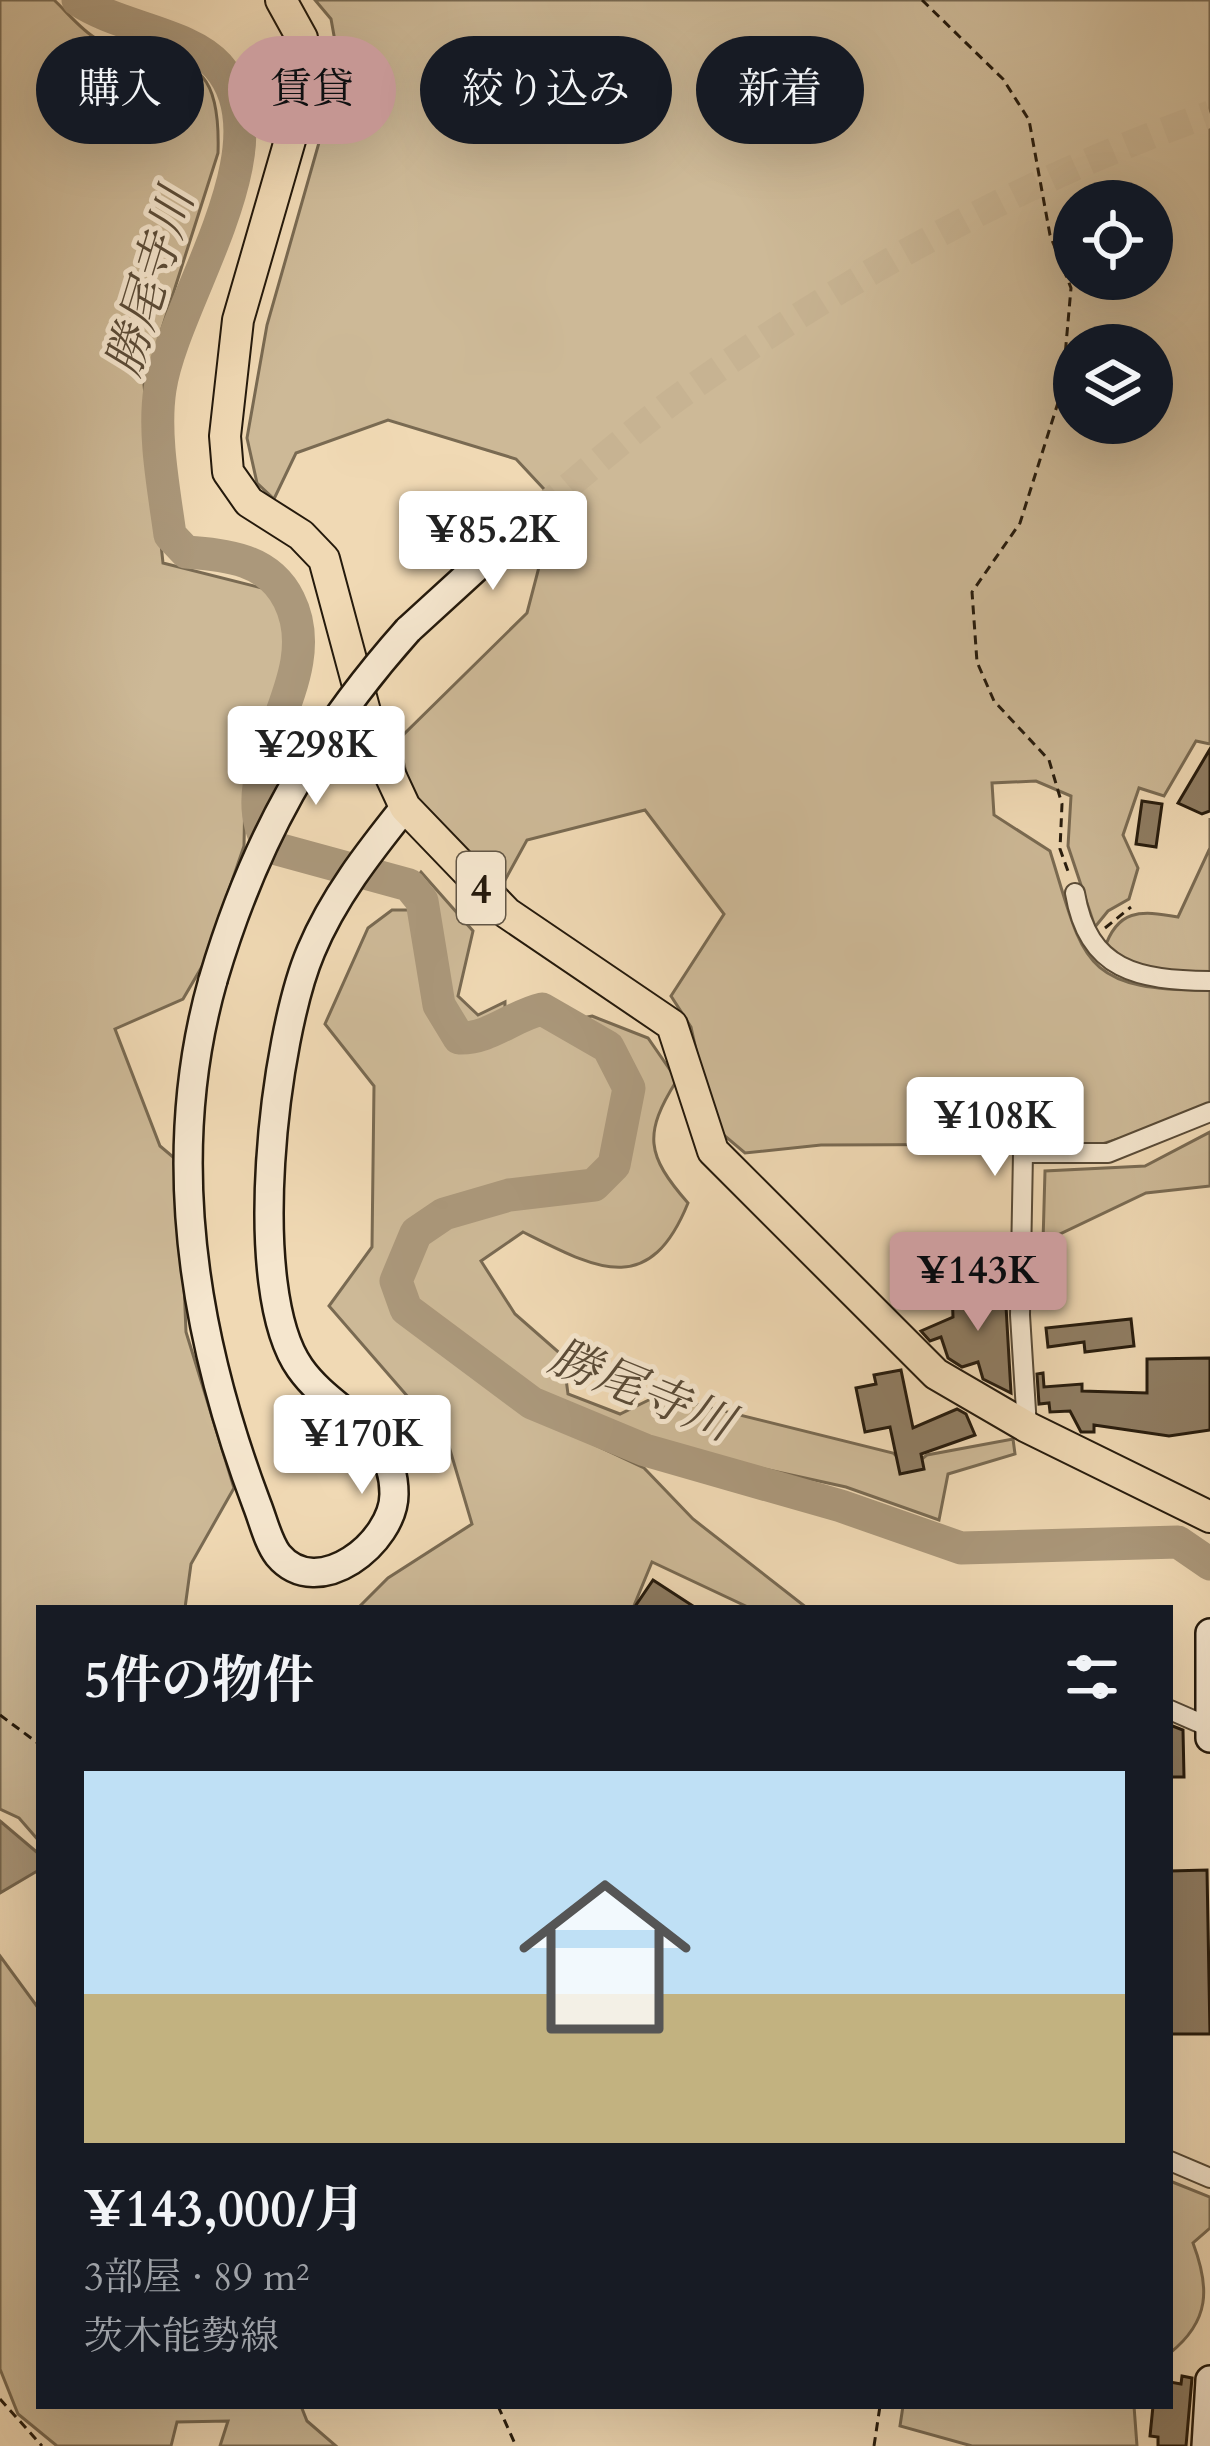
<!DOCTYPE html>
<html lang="ja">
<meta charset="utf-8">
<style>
body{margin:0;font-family:Cardo,"Noto Serif JP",serif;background:#20242c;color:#f1f3f6;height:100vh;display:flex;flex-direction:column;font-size:45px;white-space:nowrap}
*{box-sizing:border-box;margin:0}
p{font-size:39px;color:#9ea1a6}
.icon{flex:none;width:66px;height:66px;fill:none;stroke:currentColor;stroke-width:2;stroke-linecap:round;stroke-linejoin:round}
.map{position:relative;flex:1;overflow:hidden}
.panel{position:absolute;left:36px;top:1605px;width:1137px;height:804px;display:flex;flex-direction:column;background:#171b24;border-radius:0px;box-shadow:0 12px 48px #0002}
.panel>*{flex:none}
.hud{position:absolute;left:36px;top:36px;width:1140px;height:108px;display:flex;gap:24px}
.controls{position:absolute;left:1053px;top:180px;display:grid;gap:24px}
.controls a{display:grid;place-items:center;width:120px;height:120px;border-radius:50%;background:#171b24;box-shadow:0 12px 48px #0002;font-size:60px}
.price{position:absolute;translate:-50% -102px;padding:0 27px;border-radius:12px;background:#fff;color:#222;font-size:39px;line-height:78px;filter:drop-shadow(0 3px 6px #0008)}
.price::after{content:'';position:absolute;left:50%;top:72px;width:36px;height:27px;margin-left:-18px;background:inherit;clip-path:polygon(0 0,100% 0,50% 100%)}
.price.selected{background:#c59692;color:#111}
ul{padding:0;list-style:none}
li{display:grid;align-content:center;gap:24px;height:636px;padding:0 48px}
li span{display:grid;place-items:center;height:372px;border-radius:0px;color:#555}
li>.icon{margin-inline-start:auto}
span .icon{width:216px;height:216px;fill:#fffc;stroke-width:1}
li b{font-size:51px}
h2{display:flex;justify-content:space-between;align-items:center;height:144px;padding:0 48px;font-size:51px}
.pill{padding:0 42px;border-radius:54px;background:#171b24;box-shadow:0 12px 48px #0002;font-size:42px;line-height:108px}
.pill.selected{background:#c59692;color:#111}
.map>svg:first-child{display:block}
.green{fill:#cdb997;stroke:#796a52;stroke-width:3;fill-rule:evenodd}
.water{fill:#ab987b;stroke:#75664f;stroke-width:3}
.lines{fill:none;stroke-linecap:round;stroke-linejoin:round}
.river{stroke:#ab987b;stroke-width:33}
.building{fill:#8f7d63;stroke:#251a0c;stroke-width:3}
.secondary-tunnel{stroke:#c7b392;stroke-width:27;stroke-dasharray:27 14;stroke-linecap:butt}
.street-casing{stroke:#584a36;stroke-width:22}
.secondary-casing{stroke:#251a0c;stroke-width:32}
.primary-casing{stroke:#251a0c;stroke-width:34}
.path{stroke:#251a0c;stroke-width:3;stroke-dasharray:9 6;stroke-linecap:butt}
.street{stroke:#f5e6ce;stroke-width:18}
.secondary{stroke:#f5e6ce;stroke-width:27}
.primary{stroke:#f0d9b4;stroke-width:30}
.secondary-bridge-casing{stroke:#251a0c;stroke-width:32;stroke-linecap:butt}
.secondary-bridge{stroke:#f5e6ce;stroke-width:27}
.labels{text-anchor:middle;stroke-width:10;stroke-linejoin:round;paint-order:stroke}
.shield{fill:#f5e6ce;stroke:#635746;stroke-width:3}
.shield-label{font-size:42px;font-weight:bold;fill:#251a0c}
.water-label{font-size:48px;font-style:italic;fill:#5b4c38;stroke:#f5e6ce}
</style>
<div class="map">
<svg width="1210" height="2446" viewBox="0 0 1210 2446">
<rect width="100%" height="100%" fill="#f0d9b4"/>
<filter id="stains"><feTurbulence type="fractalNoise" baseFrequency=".00167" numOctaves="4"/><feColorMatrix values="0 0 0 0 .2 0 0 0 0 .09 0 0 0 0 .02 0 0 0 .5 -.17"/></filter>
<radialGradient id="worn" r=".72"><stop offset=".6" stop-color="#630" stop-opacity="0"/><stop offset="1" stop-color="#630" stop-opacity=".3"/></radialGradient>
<g class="green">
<path d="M0 0H54C67 12 82 31 97 39 166 76 222 33 218 153L144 385 163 563 274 591 291 655 245 791 244 846 204 963 183 999 115 1029 160 1146 179 1162 186 1332 234 1488 191 1564 185 1608H39V1841L19 1818 0 1809Z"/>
<path d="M315 0H1210V744L1196 741 1164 796 1139 788 1123 835 1138 868 1129 899 1108 911 1095 927 1068 846 1071 796 1036 781 992 783 994 815 1050 851C1084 960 1080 991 1210 990V1105L1184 1119 1102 1144 821 1145 745 1153 713 1126 691 1027 671 996 724 914 645 810 527 840 504 882 416 813 398 740 527 613 556 502 516 459 388 420 296 453 274 499 257 483 247 438 267 325 340 69 331 19ZM1074 201H1152V279H1074ZM1074 345H1152V423H1074Z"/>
<path d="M1210 818V974L1143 968 1104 950C1117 909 1140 910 1178 917L1210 848Z"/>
<path d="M421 872 473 931 458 996 478 1015 505 1002V1014L480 1033 464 1029C433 984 448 925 414 881Z"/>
<path d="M392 910H417L429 1006 453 1043 481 1046 541 1017C596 1040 625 1053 612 1118 607 1144 608 1158 589 1177L441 1206 409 1227 389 1279 398 1313 521 1410 644 1468 693 1519 807 1608H750L652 1562 633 1608H358L388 1578 472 1524 448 1443 329 1306 372 1247 374 1086 325 1024 368 928Z"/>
<path d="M592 1016 648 1038 677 1080C643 1134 646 1155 688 1203 649 1299 597 1269 523 1232L481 1261 515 1314 563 1356 568 1394 620 1414 659 1395 893 1453 910 1468 927 1455 1013 1439 1015 1454 948 1474 939 1520 846 1487 650 1444 536 1399 413 1308 404 1284 419 1237C445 1221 473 1208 504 1201 541 1193 590 1208 616 1171 626 1157 625 1133 628 1117 637 1067 615 1048 577 1019Z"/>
<path d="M1210 1132V1186L1146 1193 1043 1242 1045 1171 1145 1166Z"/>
<path d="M0 1956 39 2009V2406H301L307 2421 336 2446H220L228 2421 177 2422 171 2446H57L18 2414 0 2369Z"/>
<path d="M1170 2181 1210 2197V2228L1193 2243C1210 2288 1210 2321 1170 2353Z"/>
<path d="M903 2406H1134L1137 2446H972L900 2426Z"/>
</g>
<path class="water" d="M0 1821 39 1854V1870L0 1893Z"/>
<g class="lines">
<path class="river" d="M78 0C117 27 189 33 218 66 287 145 173 301 160 389 153 434 164 490 170 535L186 552C227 555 269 559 289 600 330 682 223 769 270 847L409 885 422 901 439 1005 459 1038C490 1039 512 1016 542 1009L608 1047 629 1088 614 1165 594 1185 509 1195 444 1214 416 1233 396 1281 406 1309 532 1403 645 1450 841 1506 961 1548 1178 1542 1210 1564"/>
</g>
<g class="building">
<path d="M1210 749V811L1202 814 1178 803Z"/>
<path d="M1142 801 1162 804 1156 847 1136 844Z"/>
<path d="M952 1289H1005L1011 1393 983 1379 978 1362 962 1367 948 1358 941 1337 930 1341 921 1331 953 1317Z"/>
<path d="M1131 1319 1134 1346 1085 1352 1084 1342 1048 1347 1046 1328Z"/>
<path d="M1210 1358V1430L1169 1436 1094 1425V1432H1081L1070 1411 1050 1412 1049 1403 1039 1404 1037 1374 1043 1373 1044 1387 1082 1384V1391L1147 1393V1359Z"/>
<path d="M901 1370 913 1428 957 1409 966 1414 975 1435 921 1454 924 1469 900 1474 890 1427 865 1432 856 1388 876 1384 874 1375Z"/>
<path d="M653 1580 696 1608H634Z"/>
<path d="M1170 1725 1183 1730 1184 1777H1170Z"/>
<path d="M1207 1870 1210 2034H1170V1871Z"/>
<path d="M1182 2376 1192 2378 1186 2446H1158V2437L1150 2436 1153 2406H1170V2382L1181 2384Z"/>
</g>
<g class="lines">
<path class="secondary-tunnel" d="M537 512C587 472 635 428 687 391 846 278 1025 178 1210 114"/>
<defs>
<g id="street">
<path d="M1075 893C1088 971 1138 980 1210 981"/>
<path d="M1027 1427 1020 1315 1023 1153H1108L1210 1112"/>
<path d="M1170 1710 1209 1727"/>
<path d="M1170 2161 1210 2178"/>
</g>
<g id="secondary">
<path d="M408 630 537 512"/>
<path d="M213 980C163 1156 193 1336 257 1505 263 1520 268 1542 278 1555 318 1603 394 1542 394 1494 394 1428 333 1415 300 1368 244 1289 274 1038 311 951 333 898 369 852 405 807"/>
<path d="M1210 1633V1738"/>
<path d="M1206 2446 1210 2380"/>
</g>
<path id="primary" d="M281 0 302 38 308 78 238 320 225 436 228 472 249 502 301 535 324 559 371 734 405 807 507 913 672 1025 713 1151 936 1374 1027 1427 1210 1517"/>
</defs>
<use href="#street" class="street-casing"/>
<use href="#secondary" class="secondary-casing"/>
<use href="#primary" class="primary-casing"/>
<g class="path">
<path d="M922 0 1003 79 1029 120 1050 235 1071 288 1062 390 1020 523 972 592 977 662 994 701 1049 760 1062 804 1060 849 1069 874"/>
<path d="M1105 928 1131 907"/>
<path d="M0 1715 39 1744"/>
<path d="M0 2399 42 2446"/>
<path d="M498 2406 516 2446"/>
<path d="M874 2446 880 2406"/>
</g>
<use href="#street" class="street"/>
<use href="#secondary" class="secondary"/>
<use href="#primary" class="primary"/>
<defs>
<path id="secondary-bridge" d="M213 980C254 841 312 738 408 630"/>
</defs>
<use href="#secondary-bridge" class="secondary-bridge-casing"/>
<use href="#secondary-bridge" class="secondary-bridge"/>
</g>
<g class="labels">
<rect class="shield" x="457" y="852" width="48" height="72" rx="9"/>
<g class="shield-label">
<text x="481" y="903">4</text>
</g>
<g class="water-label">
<text transform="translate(149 282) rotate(-73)" y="17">勝尾寺川</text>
<text transform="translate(642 1389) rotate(22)" y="17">勝尾寺川</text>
</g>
</g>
<rect width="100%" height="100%" filter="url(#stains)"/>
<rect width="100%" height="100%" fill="url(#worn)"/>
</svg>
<div class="controls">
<a><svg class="icon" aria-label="locate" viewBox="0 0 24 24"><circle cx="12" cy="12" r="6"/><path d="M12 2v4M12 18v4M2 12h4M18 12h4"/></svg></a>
<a><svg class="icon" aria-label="layers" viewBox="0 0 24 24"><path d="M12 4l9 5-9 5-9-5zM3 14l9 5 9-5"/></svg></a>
</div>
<b class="price" style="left:493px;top:593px">¥85.2K</b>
<b class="price" style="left:316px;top:808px">¥298K</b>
<b class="price" style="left:995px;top:1179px">¥108K</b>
<b class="price selected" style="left:978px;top:1334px">¥143K</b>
<b class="price" style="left:362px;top:1497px">¥170K</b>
<div class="hud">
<a class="pill">購入</a>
<a class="pill selected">賃貸</a>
<a class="pill">絞り込み</a>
<a class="pill">新着</a>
</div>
<section class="panel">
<h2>5件の物件<svg class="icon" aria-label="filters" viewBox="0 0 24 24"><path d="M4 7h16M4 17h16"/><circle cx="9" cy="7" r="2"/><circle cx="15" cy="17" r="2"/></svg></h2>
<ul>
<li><span style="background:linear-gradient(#bfe0f5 60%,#c2b280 0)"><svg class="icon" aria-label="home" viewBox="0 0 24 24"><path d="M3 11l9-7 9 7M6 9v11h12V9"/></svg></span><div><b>¥143,000/月</b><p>3部屋 · 89 m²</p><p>茨木能勢線</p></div></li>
</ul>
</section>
</div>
